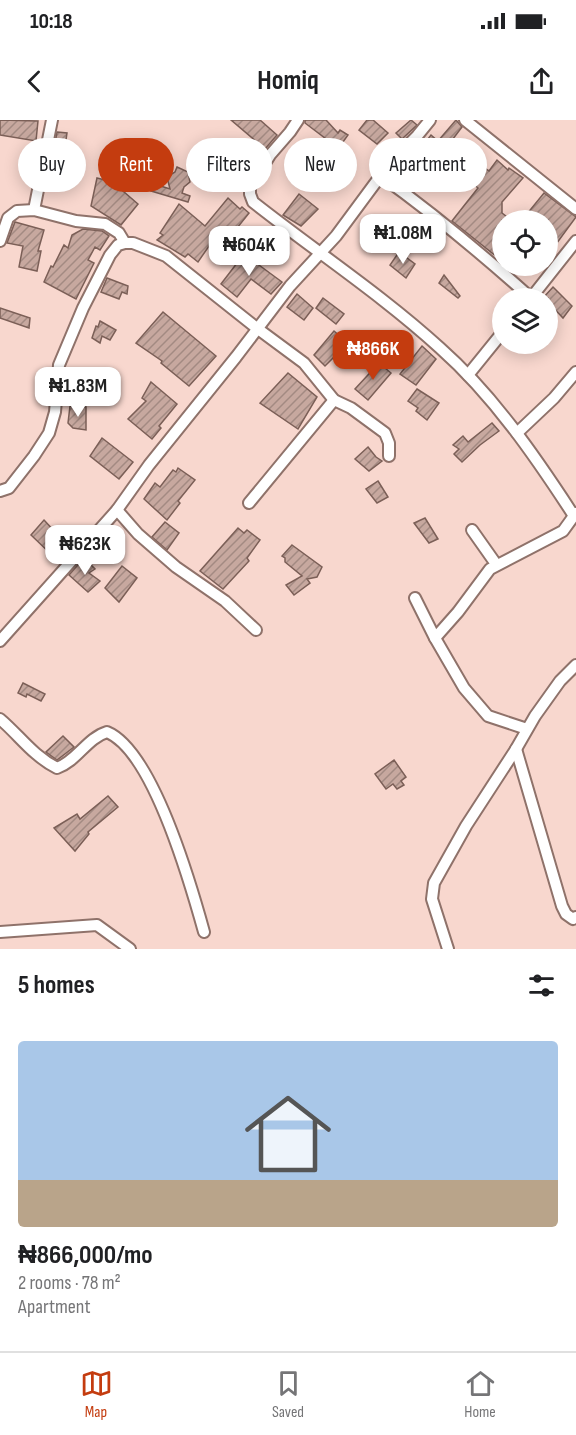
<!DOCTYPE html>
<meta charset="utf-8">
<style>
body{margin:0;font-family:"Sofia Sans Condensed",sans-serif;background:#f2f2f2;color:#202124;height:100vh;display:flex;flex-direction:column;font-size:22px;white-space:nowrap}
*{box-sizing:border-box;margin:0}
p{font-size:20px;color:#757577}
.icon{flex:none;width:33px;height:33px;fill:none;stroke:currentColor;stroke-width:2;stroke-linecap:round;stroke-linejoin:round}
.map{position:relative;height:829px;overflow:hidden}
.drawer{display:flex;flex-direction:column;background:#fff;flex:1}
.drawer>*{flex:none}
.top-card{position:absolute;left:18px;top:18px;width:540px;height:54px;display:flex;gap:12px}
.buttons{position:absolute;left:492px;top:90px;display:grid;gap:12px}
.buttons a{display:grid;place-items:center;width:66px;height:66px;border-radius:50%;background:#fff;box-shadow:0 3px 15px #0003;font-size:30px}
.price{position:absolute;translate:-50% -51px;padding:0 14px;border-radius:12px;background:#fff;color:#222;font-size:20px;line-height:39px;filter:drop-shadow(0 2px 3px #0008)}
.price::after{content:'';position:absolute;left:50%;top:36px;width:18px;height:14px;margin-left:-9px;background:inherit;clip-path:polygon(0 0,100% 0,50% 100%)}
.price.current{background:#c43c0f;color:#fff}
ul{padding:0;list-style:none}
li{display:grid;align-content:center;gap:12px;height:318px;padding:0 18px}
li+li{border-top:2px solid #e0e0e0}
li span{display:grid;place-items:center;height:186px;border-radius:6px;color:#555}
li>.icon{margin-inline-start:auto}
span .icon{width:108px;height:108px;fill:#fffc;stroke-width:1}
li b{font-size:26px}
h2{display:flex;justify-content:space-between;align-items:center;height:72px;padding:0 18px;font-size:26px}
.tag{padding:0 21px;border-radius:27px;background:#fff;box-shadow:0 3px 15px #0003;font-size:21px;line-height:54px}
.tag.current{background:#c43c0f;color:#fff}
.status{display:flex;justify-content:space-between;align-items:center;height:42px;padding:0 30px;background:#fff;direction:ltr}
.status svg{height:16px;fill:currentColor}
header{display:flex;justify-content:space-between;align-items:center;height:78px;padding:0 18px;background:#fff;font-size:27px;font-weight:700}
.tabs{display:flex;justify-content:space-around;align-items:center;height:84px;border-top:2px solid #e0e0e0;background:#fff;font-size:16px;color:#757577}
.tabs a{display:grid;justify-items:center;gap:3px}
.tabs .current{color:#c43c0f}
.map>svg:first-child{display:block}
.building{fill:url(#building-hatch);stroke:#7b5f57;stroke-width:1.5}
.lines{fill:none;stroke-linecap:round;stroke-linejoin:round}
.street-casing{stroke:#8f726a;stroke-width:14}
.street{stroke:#fff;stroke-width:10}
</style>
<div class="status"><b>10:18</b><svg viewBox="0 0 49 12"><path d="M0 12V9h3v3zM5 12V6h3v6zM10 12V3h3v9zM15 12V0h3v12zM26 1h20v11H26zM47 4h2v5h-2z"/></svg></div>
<header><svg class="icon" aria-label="back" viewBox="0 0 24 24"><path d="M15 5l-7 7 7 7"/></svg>Homiq<svg class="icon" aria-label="share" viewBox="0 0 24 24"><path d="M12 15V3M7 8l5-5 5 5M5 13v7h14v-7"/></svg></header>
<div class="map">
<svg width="576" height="829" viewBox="0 0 576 829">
<defs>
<pattern id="building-hatch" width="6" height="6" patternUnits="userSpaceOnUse" patternTransform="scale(1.5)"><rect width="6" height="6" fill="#c7a89f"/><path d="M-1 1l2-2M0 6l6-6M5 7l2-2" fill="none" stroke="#a38a82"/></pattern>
</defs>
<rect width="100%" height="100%" fill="#f8d7ce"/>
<g class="building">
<path d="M0 0 38 1 36 21 0 15Z"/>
<path d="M231 0H260L277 15 265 29Z"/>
<path d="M305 0H326L338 13 340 10 348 15 335 33 332 31 318 53 298 37 303 24 320 35 330 22 305 3Z"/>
<path d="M367 0H373L388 13 377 24 359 10Z"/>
<path d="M411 0 417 5 402 19 396 13Z"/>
<path d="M456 0 462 7 440 36 424 24 431 15 438 21Z"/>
<path d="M57 12 67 13 62 47 51 44Z"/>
<path d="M469 38 489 51 497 40 508 50 509 48 523 58 502 82V93L511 100H502V141L452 101 478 68 458 51Z"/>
<path d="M177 47 188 52 190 62 184 67 182 73 190 76 188 82 151 71 154 64 170 69 167 57 175 52Z"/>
<path d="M97 58 117 63 116 65 138 84 121 105 91 86Z"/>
<path d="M544 73 576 97 554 127 548 122V100H522Z"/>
<path d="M299 74 318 89 301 106 283 95Z"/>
<path d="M228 78 240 89 242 87 249 93 233 113 249 125 244 130 223 112 209 126 198 142 188 134 185 137 157 120 163 115 160 113 179 84 205 106Z"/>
<path d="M424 98 439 109 434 116 418 105Z"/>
<path d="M15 102 44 110 38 131H41L37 151 19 147 23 126 7 123Z"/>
<path d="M83 109 102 111 109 116 100 130 95 127 88 140 94 143 76 179 44 162 51 146 53 147 64 125 68 128 72 115Z"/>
<path d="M399 132 415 144 406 158 390 145Z"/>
<path d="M244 134 282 162 271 174 251 159 237 177 221 164Z"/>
<path d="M444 155 460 176 458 178 439 163Z"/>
<path d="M107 158 128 166 127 174 122 172 119 179 101 172Z"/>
<path d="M553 167 572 186 563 198 548 182V178H543Z"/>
<path d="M297 174 313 188 304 200 287 187Z"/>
<path d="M323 178 344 194 336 204 316 188Z"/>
<path d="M0 188 30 198 29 208 0 198Z"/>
<path d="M163 192 216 236 189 266 161 243 162 241 136 223Z"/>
<path d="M100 201 116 210 110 220 102 216 100 223 92 218 96 206 98 207Z"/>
<path d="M334 211 348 223 325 246 314 235Z"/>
<path d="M422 226 436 239 416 265 400 254Z"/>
<path d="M379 243 391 253 368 280 355 269Z"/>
<path d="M288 253 317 277 298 309 260 283Z"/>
<path d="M151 262 177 284 159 306 161 308 152 319 128 299 146 281 142 278Z"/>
<path d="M417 269 439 283 427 300 416 291 418 288 408 281Z"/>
<path d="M70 286 86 287V310L73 308 68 303Z"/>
<path d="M492 303 499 311 480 325 462 342 454 334 459 329 453 325 463 316 468 322Z"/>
<path d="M102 318 133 342 119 359 90 336Z"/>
<path d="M368 327 376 337 382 341 369 351 355 339Z"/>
<path d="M178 348 195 360 178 381 180 383 167 400 144 379 155 363 160 367 173 350 176 352Z"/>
<path d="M378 361 388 377 377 383 366 369Z"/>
<path d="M425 398 438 419 429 423 414 403Z"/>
<path d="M44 400 68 426 56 439 31 415Z"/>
<path d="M165 402 179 413 167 430 152 417Z"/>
<path d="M238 408 244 413 247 410 260 420 247 438 249 441 223 469 200 451Z"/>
<path d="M292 425 322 447 317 457 307 459 310 463 294 475 286 465 302 456 285 442V438L282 436Z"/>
<path d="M84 438 95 449 89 453 100 461 88 472 69 455Z"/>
<path d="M122 446 137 458 119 482 105 468Z"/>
<path d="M23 563 45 574 41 581 27 574 26 577 18 573Z"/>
<path d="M63 616 74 627 57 640 46 632Z"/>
<path d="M394 640 406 657 401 661 404 665 397 669 393 664 386 669 375 654Z"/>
<path d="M108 676 118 687 88 712 89 714 75 731 54 708 77 694 80 699Z"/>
</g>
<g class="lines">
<defs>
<g id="street">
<path d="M298 0 290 12 270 35 250 67V74L253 82C315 131 382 175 440 228 493 275 535 336 574 396"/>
<path d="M465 0 576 89"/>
<path d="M381 56C434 94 483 135 531 178"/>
<path d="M34 90 52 0"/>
<path d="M0 121 8 98 17 91 34 90 76 101 105 104 119 113 125 123"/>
<path d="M531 178 576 121"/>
<path d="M468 255 502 213"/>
<path d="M517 313 554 278 576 252"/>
<path d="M0 371 9 368 34 336 49 313 55 292 59 245 83 188 110 135 118 125 125 123H133L166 136 258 209 304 243 334 280 351 288 385 313 389 323V336"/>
<path d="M249 383 334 280"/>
<path d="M117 390 138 414 176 447 225 481 256 510"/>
<path d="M472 410 496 444"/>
<path d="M415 478 435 518 464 568 488 596 527 609"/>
<path d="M435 518 458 492 490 449 563 411 576 393"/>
<path d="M0 521 117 390 149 345 236 237 290 166 336 116 390 43 417 16 430 0"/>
<path d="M0 599C19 615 33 636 57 648 77 641 87 618 107 612 153 631 191 765 204 812"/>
<path d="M516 629 562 786 566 794 573 799 576 797"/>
<path d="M0 812 97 805 130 829"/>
<path d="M448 829 432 779 434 763 466 706 516 629 535 596 560 561 576 545"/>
</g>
</defs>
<use href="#street" class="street-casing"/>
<use href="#street" class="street"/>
</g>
</svg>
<div class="buttons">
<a><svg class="icon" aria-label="locate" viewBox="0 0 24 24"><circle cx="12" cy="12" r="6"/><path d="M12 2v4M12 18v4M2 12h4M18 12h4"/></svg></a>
<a><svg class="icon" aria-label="layers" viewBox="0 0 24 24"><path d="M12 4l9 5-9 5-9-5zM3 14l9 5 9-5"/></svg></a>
</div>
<b class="price" style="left:403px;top:145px">₦1.08M</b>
<b class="price" style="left:249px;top:157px">₦604K</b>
<b class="price current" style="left:373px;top:261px">₦866K</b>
<b class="price" style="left:78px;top:298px">₦1.83M</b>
<b class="price" style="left:85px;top:456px">₦623K</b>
<div class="top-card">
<a class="tag">Buy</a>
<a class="tag current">Rent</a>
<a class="tag">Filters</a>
<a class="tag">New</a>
<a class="tag">Apartment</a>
</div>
</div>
<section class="drawer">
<h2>5 homes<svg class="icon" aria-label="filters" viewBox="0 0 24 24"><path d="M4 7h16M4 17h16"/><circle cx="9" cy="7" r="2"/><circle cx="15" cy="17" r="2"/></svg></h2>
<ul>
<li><span style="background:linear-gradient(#a9c7e8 75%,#b9a48a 0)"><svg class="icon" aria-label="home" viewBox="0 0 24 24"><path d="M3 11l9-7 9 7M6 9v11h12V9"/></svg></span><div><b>₦866,000/mo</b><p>2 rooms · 78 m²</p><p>Apartment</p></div></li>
</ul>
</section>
<nav class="tabs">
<a class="current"><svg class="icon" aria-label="map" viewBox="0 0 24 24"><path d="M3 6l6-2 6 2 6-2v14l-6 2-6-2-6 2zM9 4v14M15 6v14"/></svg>Map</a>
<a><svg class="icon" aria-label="saved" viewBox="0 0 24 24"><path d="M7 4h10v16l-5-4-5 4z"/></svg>Saved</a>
<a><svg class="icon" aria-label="home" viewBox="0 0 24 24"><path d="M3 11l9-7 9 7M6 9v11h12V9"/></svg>Home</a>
</nav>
